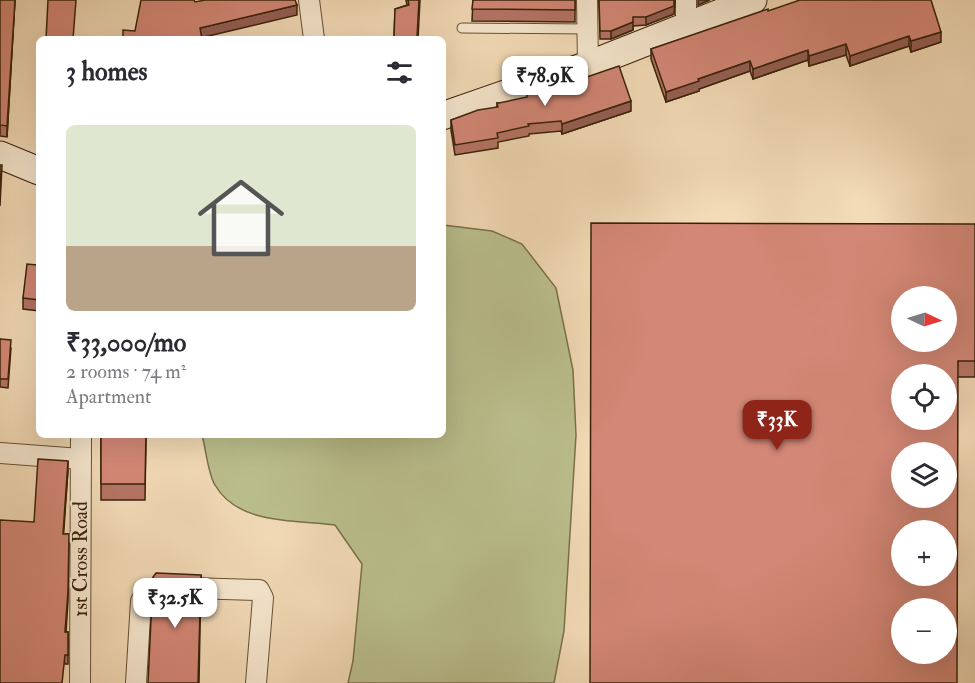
<!DOCTYPE html>
<meta charset="utf-8">
<style>
body{margin:0;font-family:"IM FELL Double Pica",serif;background:#f2f2f3;color:#2b2b33;height:100vh;display:flex;flex-direction:column;font-size:22px;white-space:nowrap}
*{box-sizing:border-box;margin:0}
p{font-size:20px;color:#7c7c81}
.icon{flex:none;width:33px;height:33px;fill:none;stroke:currentColor;stroke-width:2;stroke-linecap:round;stroke-linejoin:round}
.map{position:relative;flex:1;overflow:hidden}
.panel{position:absolute;left:36px;top:36px;width:410px;height:402px;display:flex;flex-direction:column;background:#fff;border-radius:9px;box-shadow:0 6px 24px #0002}
.panel>*{flex:none}
.needle{width:39px;rotate:94deg}
.fabs{position:absolute;left:891px;top:286px;display:grid;gap:12px}
.fabs a{display:grid;place-items:center;width:66px;height:66px;border-radius:50%;background:#fff;box-shadow:0 6px 24px #0002;font-size:30px}
.price{position:absolute;translate:-50% -51px;padding:0 14px;border-radius:12px;background:#fff;color:#222;font-size:20px;line-height:39px;filter:drop-shadow(0 2px 3px #0008)}
.price::after{content:'';position:absolute;left:50%;top:36px;width:18px;height:14px;margin-left:-9px;background:inherit;clip-path:polygon(0 0,100% 0,50% 100%)}
.price.active{background:#8f2418;color:#fff}
ul{padding:0;list-style:none}
li{display:grid;align-content:center;gap:12px;height:318px;padding:0 30px}
li span{display:grid;place-items:center;height:186px;border-radius:9px;color:#555}
li>.icon{margin-inline-start:auto}
span .icon{width:108px;height:108px;fill:#fffc;stroke-width:1}
li b{font-size:26px}
h2{display:flex;justify-content:space-between;align-items:center;height:72px;padding:0 30px;font-size:26px}
.map>svg:first-child{display:block}
.green{fill:#bbc08e;stroke:#7a704c;stroke-width:1.5}
.lines{fill:none;stroke-linecap:round;stroke-linejoin:round}
.lane-casing{stroke:#685034;stroke-width:11}
.street-casing{stroke:#685034;stroke-width:22}
.secondary-casing{stroke:#392109;stroke-width:29}
.lane{stroke:#f7e8d0;stroke-width:9}
.street{stroke:#f7e8d0;stroke-width:20}
.secondary{stroke:#f7e8d0;stroke-width:27}
.wall{fill:#b57465;stroke:#392109;stroke-width:1.5}
.shaded-wall{fill:#945e53;stroke:#392109;stroke-width:1.5}
.building{fill:#d38776;stroke:#392109;stroke-width:1.5;fill-rule:evenodd}
.labels{text-anchor:middle;stroke-width:4.5;stroke-linejoin:round;paint-order:stroke}
.street-label{font-size:20px;fill:#392109;stroke:#f7e8d0}
</style>
<div class="map">
<svg width="975" height="683" viewBox="0 0 975 683">
<rect width="100%" height="100%" fill="#f3dbb7"/>
<filter id="stains"><feTurbulence type="fractalNoise" baseFrequency=".00333" numOctaves="4"/><feColorMatrix values="0 0 0 0 .2 0 0 0 0 .09 0 0 0 0 .02 0 0 0 .5 -.17"/></filter>
<radialGradient id="worn" r=".72"><stop offset=".6" stop-color="#630" stop-opacity="0"/><stop offset="1" stop-color="#630" stop-opacity=".3"/></radialGradient>
<path class="green" d="M443 225 492 231 522 244 556 288 573 370 576 435 564 631 554 683H348L353 661 362 564 335 525C295 520 238 525 215 485 208 474 206 449 202 435H442Z"/>
<g class="lines">
<defs>
<path id="lane" d="M462 28 587 29"/>
<g id="street">
<path d="M309 0 314 39"/>
<path d="M587 0 588 65"/>
<path d="M686 0V27"/>
<path d="M0 453 81 459"/>
<path d="M80 683 81 435"/>
<path d="M136 683 141 601 148 592 158 587 259 590 263 598 256 683"/>
</g>
<g id="secondary">
<path d="M442 116 588 65 753 0"/>
<path d="M0 155 39 171"/>
</g>
</defs>
<use href="#lane" class="lane-casing"/>
<use href="#street" class="street-casing"/>
<use href="#secondary" class="secondary-casing"/>
<use href="#lane" class="lane"/>
<use href="#street" class="street"/>
<use href="#secondary" class="secondary"/>
</g>
<g class="wall">
<path d="M0 0H15L7 137 0 136Z"/>
<path d="M406 0H420L418 39H394L395 9 407 5Z"/>
<path d="M473 0H575V22L472 21Z"/>
<path d="M599 0H675L674 14 646 25 633 26V30L611 39H600Z"/>
<path d="M768 11 941 42 911 52 909 46 850 66 846 55 809 66 808 60 753 79 750 71 699 89V91L666 102 651 59V49Z"/>
<path d="M497 103 631 111 562 134 561 131 529 134V136L498 142V148L455 155 451 130V120L497 107Z"/>
<path d="M39 193V311L23 309V298L37 265Z"/>
<path d="M975 224V377H958L590 683Z"/>
<path d="M0 339 11 348 8 388 0 387Z"/>
<path d="M101 435H146L145 500H101Z"/>
<path d="M68 470 63 534H69L68 601 66 632H68V664H65L34 522Z"/>
</g>
<g class="shaded-wall">
<path d="M15 0 7 137V126Z"/>
<path d="M675 0 674 14 646 25V17Z"/>
<path d="M698 0H710L698 5Z"/>
<path d="M297 5V15L200 38V28Z"/>
<path d="M633 22V30L611 39V31Z"/>
<path d="M941 32V42L911 52V41Z"/>
<path d="M909 36V46L850 66V56Z"/>
<path d="M846 44V55L809 66V56Z"/>
<path d="M808 50V60L753 79V69Z"/>
<path d="M750 61V71L699 89V91L666 102V92L698 79Z"/>
<path d="M631 101V111L562 134V124Z"/>
<path d="M68 461V470L63 543V534Z"/>
<path d="M201 575 199 683H198Z"/>
</g>
<g class="building">
<path d="M0 0H15L7 126 0 125Z"/>
<path d="M48 0H76L73 39H46Z"/>
<path d="M141 0H194L195 2 205 0H295L297 5 200 28 202 39H123V30L135 31Z"/>
<path d="M408 0H419L417 38 394 37 395 9 409 5Z"/>
<path d="M473 0H575V10L472 9Z"/>
<path d="M599 0H674V6L646 17H633V22L611 31H600Z"/>
<path d="M800 0H931L941 32 911 41 909 36 850 56 846 44 809 56 808 50 753 69 750 61 698 79 699 81 666 92 651 49 768 9V11Z"/>
<path d="M619 66 631 101 562 124 561 121 528 124 529 126 497 133 498 138 455 145 451 120 478 110 498 107 497 103H499L527 97V93L535 90 552 89Z"/>
<path d="M0 165H2L0 206Z"/>
<path d="M37 193H39V300L23 298 27 264 37 265Z"/>
<path d="M591 223 975 224V361H958L957 683H590ZM902 297H946V342H902ZM902 375H946V420H902ZM902 453H946V498H902ZM902 531H946V576H902ZM902 609H946V654H902Z"/>
<path d="M0 339 11 340 8 379H0Z"/>
<path d="M101 435H146L145 484H101Z"/>
<path d="M38 459 68 461 63 534H69L68 591 65 632H68V655H65L62 683H0V520L34 522Z"/>
<path d="M156 573 201 575 198 683H148L153 577Z"/>
</g>
<g class="labels">
<g class="street-label">
<text transform="translate(80 559) rotate(-90)" y="7">1st Cross Road</text>
</g>
</g>
<rect width="100%" height="100%" filter="url(#stains)"/>
<rect width="100%" height="100%" fill="url(#worn)"/>
</svg>
<div class="fabs">
<a><svg class="needle" viewBox="-14 -14 28 28"><path d="M0-13l5 13h-10z" fill="#e53935"/><path d="M0 13l5-13h-10z" fill="#7c7c81"/></svg></a>
<a><svg class="icon" aria-label="locate" viewBox="0 0 24 24"><circle cx="12" cy="12" r="6"/><path d="M12 2v4M12 18v4M2 12h4M18 12h4"/></svg></a>
<a><svg class="icon" aria-label="layers" viewBox="0 0 24 24"><path d="M12 4l9 5-9 5-9-5zM3 14l9 5 9-5"/></svg></a>
<a>+</a>
<a>−</a>
</div>
<b class="price" style="left:545px;top:107px">₹78.9K</b>
<b class="price active" style="left:777px;top:451px">₹33K</b>
<b class="price" style="left:175px;top:629px">₹32.5K</b>
<section class="panel">
<h2>3 homes<svg class="icon" aria-label="filters" viewBox="0 0 24 24"><path d="M4 7h16M4 17h16"/><circle cx="9" cy="7" r="2"/><circle cx="15" cy="17" r="2"/></svg></h2>
<ul>
<li><span style="background:linear-gradient(#dfe7d0 65%,#b9a48a 0)"><svg class="icon" aria-label="home" viewBox="0 0 24 24"><path d="M3 11l9-7 9 7M6 9v11h12V9"/></svg></span><div><b>₹33,000/mo</b><p>2 rooms · 74 m²</p><p>Apartment</p></div></li>
</ul>
</section>
</div>
